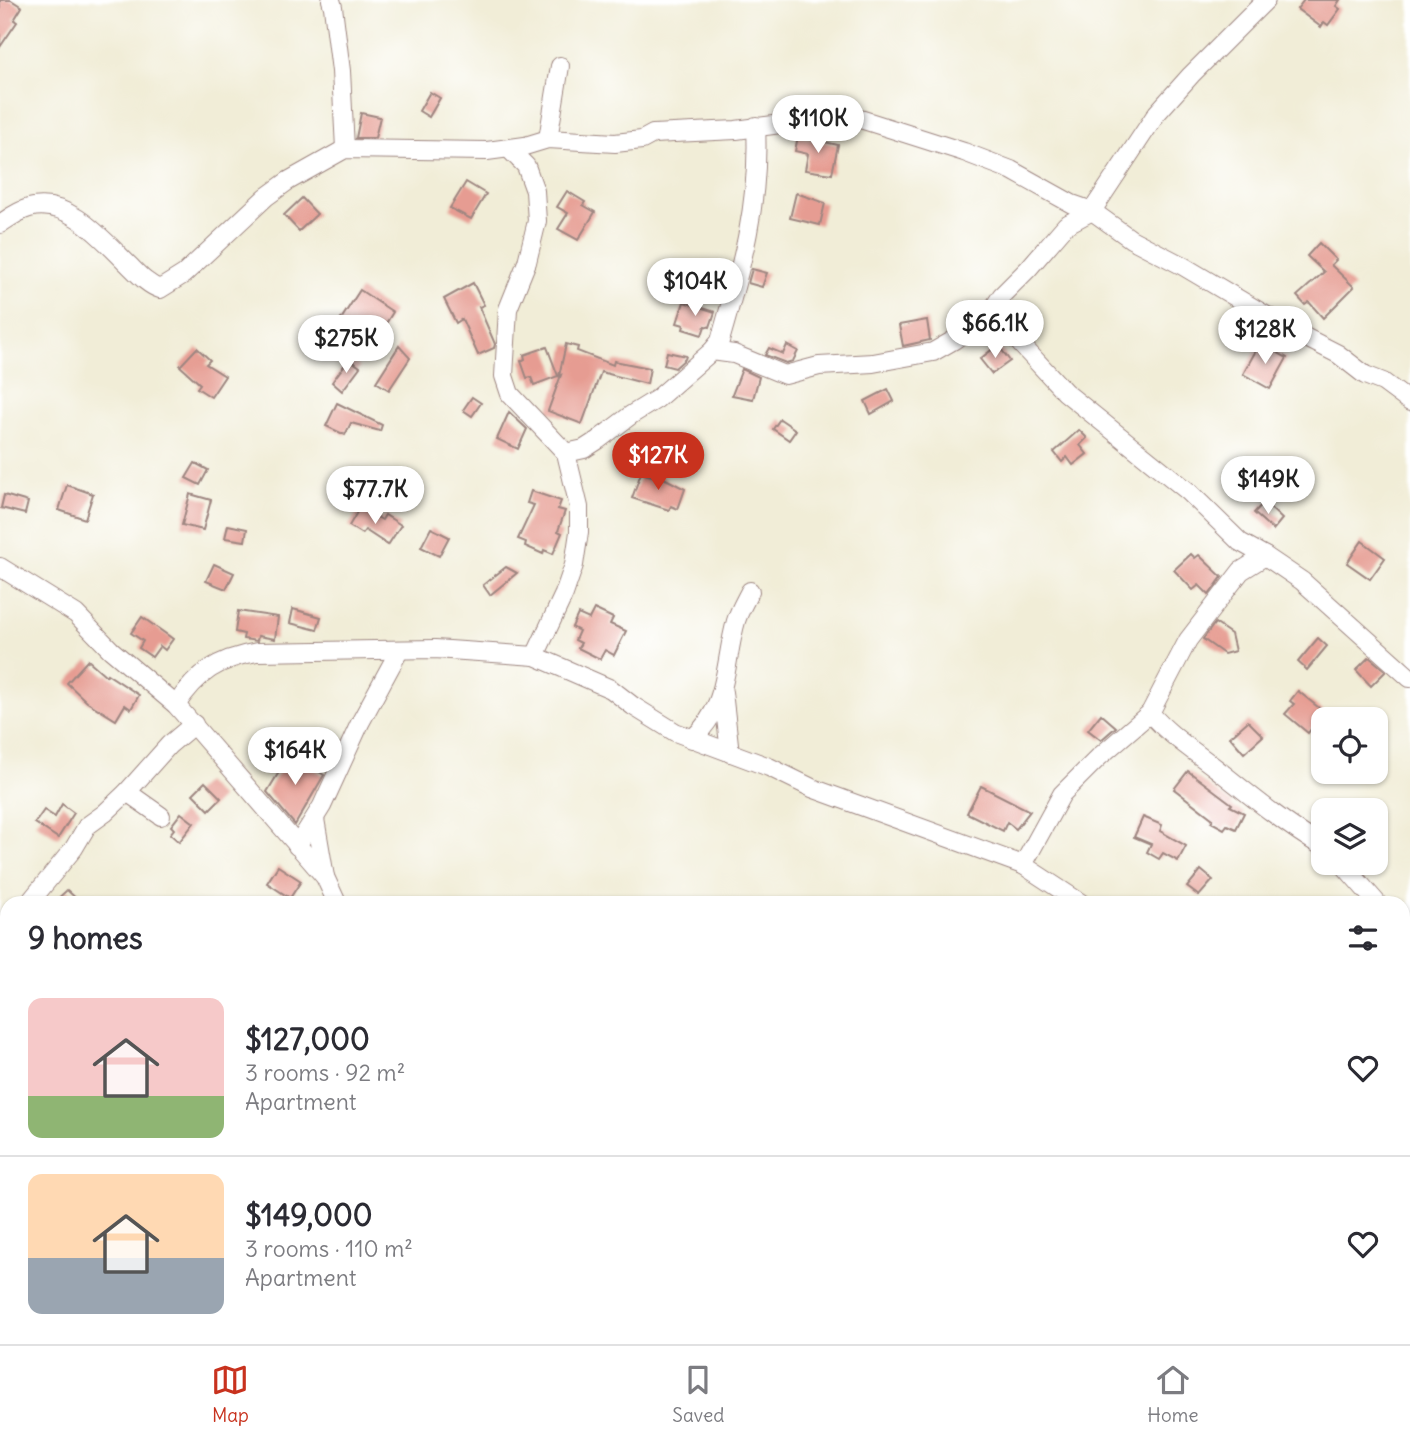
<!DOCTYPE html>
<meta charset="utf-8">
<style>
body{margin:0;font-family:Delius,sans-serif;background:#f2f2f3;color:#2b2b33;height:100vh;display:flex;flex-direction:column;font-size:26px;white-space:nowrap}
*{box-sizing:border-box;margin:0}
p{font-size:23px;color:#7c7c81}
.icon{flex:none;width:38px;height:38px;fill:none;stroke:currentColor;stroke-width:2;stroke-linecap:round;stroke-linejoin:round}
.map{position:relative;flex:1;overflow:hidden}
.drawer{position:absolute;left:0px;top:896px;width:1410px;height:448px;display:flex;flex-direction:column;background:#fff;border-radius:21px 21px 0 0;box-shadow:0 2px 5px #0004}
.drawer>*{flex:none}
.tools{position:absolute;left:1311px;top:707px;display:grid;gap:14px}
.tools a{display:grid;place-items:center;width:77px;height:77px;border-radius:14px;background:#fff;box-shadow:0 2px 5px #0004;font-size:35px}
.price{position:absolute;translate:-50% -60px;padding:0 16px;border-radius:24px;background:#fff;color:#222;font-size:23px;line-height:46px;filter:drop-shadow(0 2px 4px #0008)}
.price::after{content:'';position:absolute;left:50%;top:42px;width:21px;height:16px;margin-left:-10px;background:inherit;clip-path:polygon(0 0,100% 0,50% 100%)}
.price.current{background:#c8321e;color:#fff}
ul{padding:0;list-style:none}
li{display:flex;align-items:center;gap:21px;height:175px;padding:0 28px}
li+li{border-top:2px solid #e1e1e2}
li span{display:grid;place-items:center;flex:none;width:196px;height:140px;border-radius:14px;color:#555}
li>.icon{margin-inline-start:auto}
span .icon{width:84px;height:84px;fill:#fffc;stroke-width:1}
li b{font-size:30px}
h2{display:flex;justify-content:space-between;align-items:center;height:84px;padding:0 28px;font-size:30px}
.menu{display:flex;justify-content:space-around;align-items:center;height:98px;border-top:2px solid #e1e1e2;background:#fff;font-size:19px;color:#7c7c81}
.menu a{display:grid;justify-items:center;gap:4px}
.menu .current{color:#c8321e}
.map>svg:first-child{display:block}
.building{fill:#e69c92}
.lines{fill:none;stroke-linecap:round;stroke-linejoin:round}
.lane-casing{stroke:#9e8681;stroke-width:11}
.street-casing{stroke:#9e8681;stroke-width:20}
.lane{stroke:#fff;stroke-width:9}
.street{stroke:#fff;stroke-width:18}
</style>
<div class="map">
<svg width="1410" height="1344" viewBox="0 0 1410 1344">
<rect width="100%" height="100%" fill="#fff"/>
<filter id="ink" filterUnits="userSpaceOnUse"><feTurbulence type="fractalNoise" baseFrequency=".0143" numOctaves="2"/><feDisplacementMap in="SourceGraphic" scale="14" xChannelSelector="R" yChannelSelector="G"/><feConvolveMatrix kernelMatrix="1 2 1 2 8 2 1 2 1" color-interpolation-filters="sRGB"/></filter>
<filter id="wash" filterUnits="userSpaceOnUse"><feTurbulence type="fractalNoise" baseFrequency=".00686" numOctaves="4" result="noise"/><feDisplacementMap in="SourceGraphic" scale="28" xChannelSelector="R" yChannelSelector="G"/><feGaussianBlur stdDeviation="1.57" result="paint"/><feColorMatrix in="noise" values="0 0 0 0 0 0 0 0 0 0 0 0 0 0 0 0 0 1.4 0 .05"/><feComposite in="paint" operator="in"/></filter>
<g filter="url(#wash)">
<rect width="100%" height="100%" fill="#f1edd7"/>
<g id="blocks">
<g class="building">
<path d="M0 0H11L22 7 14 20 17 22 0 47Z"/>
<path d="M1304 0H1340L1336 6 1340 9 1328 25 1324 22 1321 27 1297 9Z"/>
<path d="M430 92 440 98 429 117 419 111Z"/>
<path d="M361 113 380 117 375 138H356Z"/>
<path d="M798 136 838 145 832 174 805 170 808 154 795 151Z"/>
<path d="M466 182 486 194 471 219 450 208Z"/>
<path d="M567 191 585 202 583 205 595 212 578 240 558 229 568 213 557 207Z"/>
<path d="M796 193 825 203 820 225 790 218Z"/>
<path d="M302 198 317 214 299 231 284 215Z"/>
<path d="M1319 243 1336 260 1331 265 1354 287 1323 318 1309 302 1305 305 1297 296 1324 272 1307 256Z"/>
<path d="M752 269 767 273 762 287 748 283Z"/>
<path d="M473 283 484 305 479 307 495 344 494 348 478 355 462 319 456 323 444 299Z"/>
<path d="M360 290 393 312 380 333 374 329 364 342 338 324Z"/>
<path d="M684 302 715 312 710 327 705 326 702 335 683 329 684 325 677 323Z"/>
<path d="M927 320 930 340 903 346 899 325Z"/>
<path d="M1260 343 1287 358 1270 389 1243 374Z"/>
<path d="M566 344 578 347 577 351 613 365 614 361 650 368 647 384 601 372 582 424 548 411 561 375 559 376Z"/>
<path d="M787 345 798 351 793 361 786 363 765 355 769 348 783 354Z"/>
<path d="M998 345 1010 361 992 374 980 359Z"/>
<path d="M399 346 410 358 389 390 376 382Z"/>
<path d="M547 347 558 376 534 385 531 377 527 378 521 361 525 359 524 355Z"/>
<path d="M197 348 210 360 206 364 225 376 211 397 197 388 200 384 180 366Z"/>
<path d="M667 352 686 356 685 359 675 368 664 365Z"/>
<path d="M349 359 360 367 342 391 332 382Z"/>
<path d="M742 369 759 377 753 399 732 395Z"/>
<path d="M888 389 894 401 871 414 865 401Z"/>
<path d="M472 397 481 403 472 416 463 410Z"/>
<path d="M337 403 382 425 380 431 351 423 345 435 326 426Z"/>
<path d="M509 412 527 429 518 449 497 439Z"/>
<path d="M780 419 796 430 789 440 773 429Z"/>
<path d="M1079 430 1087 438 1080 445 1087 454 1073 465 1067 457 1062 462 1054 452Z"/>
<path d="M195 463 208 470 200 485 186 478Z"/>
<path d="M641 473 655 477 656 474 685 489 678 509 671 506 669 510 632 498Z"/>
<path d="M67 485 93 494 85 519 59 510Z"/>
<path d="M531 491 561 501 558 509 565 511 558 531 562 533 553 554 544 550 543 554 525 546 526 542 518 539 534 505 527 503Z"/>
<path d="M190 494 211 500 203 530 182 525Z"/>
<path d="M4 495 28 502 25 514 1 508Z"/>
<path d="M1264 502 1282 519 1273 530 1254 513Z"/>
<path d="M360 507 382 520 385 515 401 525 388 545 365 530 362 534 349 526Z"/>
<path d="M228 525 247 529 245 541 225 538Z"/>
<path d="M431 528 449 537 439 556 421 547Z"/>
<path d="M1362 541 1385 558 1370 579 1347 563Z"/>
<path d="M1191 554 1195 558 1199 555 1222 577 1209 595 1199 585 1193 590 1174 570Z"/>
<path d="M214 564 234 573 226 589 206 581Z"/>
<path d="M506 567 517 573 490 595 483 585Z"/>
<path d="M293 609 321 617 317 630 290 623Z"/>
<path d="M594 609 613 618 610 624 626 631 614 655 605 650 600 659 578 648 581 643 575 640 579 631 572 627 578 614 589 619Z"/>
<path d="M238 611 278 617 275 639 258 636 257 641 243 639 244 634 235 632Z"/>
<path d="M142 617 173 639 165 650 160 646 152 657 139 648 143 641 131 633Z"/>
<path d="M1215 623 1231 634 1235 651 1224 654 1203 639Z"/>
<path d="M1318 638 1327 646 1307 670 1298 662Z"/>
<path d="M1369 657 1386 671 1371 686 1356 670Z"/>
<path d="M88 660 106 676 107 674 139 695 131 709 125 705 116 720 87 702 67 683Z"/>
<path d="M1298 691 1324 712 1308 733 1285 714 1294 704 1290 701Z"/>
<path d="M1101 714 1116 727 1101 740 1088 730Z"/>
<path d="M1248 721 1263 736 1244 753 1230 737Z"/>
<path d="M290 754 324 775 295 825 267 792Z"/>
<path d="M1188 771 1232 804 1230 806 1244 813 1236 829 1227 825 1224 829 1211 822 1213 819 1174 789Z"/>
<path d="M205 782 221 798 209 810 193 794Z"/>
<path d="M981 786 1030 811 1016 829 1007 822 1003 831 967 813Z"/>
<path d="M62 804 74 813 58 838 35 823 44 810 55 817Z"/>
<path d="M181 813 194 823 179 842 170 834 174 829 171 826Z"/>
<path d="M1143 817 1162 825 1160 831 1186 846 1178 861 1163 853 1159 859 1147 852 1151 844 1134 837Z"/>
<path d="M278 866 301 881 290 898 267 883Z"/>
<path d="M1201 870 1213 880 1199 896 1187 887Z"/>
<path d="M67 890 81 903H53Z"/>
</g>
</g>
</g>
<g filter="url(#ink)">
<use href="#blocks" fill-opacity="0" stroke="#9e8681" stroke-width="2"/>
<g class="lines">
<defs>
<path id="lane" d="M1404 1125 1410 1128"/>
<g id="street">
<path d="M331 0 333 7 341 71 345 149"/>
<path d="M1266 0 1191 75 1157 113 1092 211 1066 225 1059 233 1028 269 1002 295 991 312 1065 392 1189 492 1240 542 1265 556 1302 581 1410 678"/>
<path d="M548 139 560 66"/>
<path d="M509 149 526 166 535 191 537 221 527 262 508 309 504 376 510 394 566 453 579 507V532L574 565 564 594 535 656"/>
<path d="M0 224C9 218 18 211 29 208 69 197 104 241 130 266 139 275 148 285 160 289L184 274 266 197 288 181 345 149 487 151 525 146 548 139 615 143 642 140 653 134 736 130 824 118 854 117 964 152 1011 170 1072 204 1092 211 1131 239 1183 266 1289 329 1338 354 1365 375 1383 382 1410 402"/>
<path d="M712 351 720 341C741 268 760 204 756 126"/>
<path d="M566 453 584 449 598 440 631 415 657 399 712 351 734 354 785 375 819 366 873 363 933 352 954 340 991 312"/>
<path d="M1265 556 1241 571 1188 640 1150 713C1169 735 1194 751 1217 769 1252 797 1285 824 1323 847"/>
<path d="M0 567 76 614 111 650 176 705 325 877 337 903"/>
<path d="M723 692 730 753"/>
<path d="M176 705C198 672 218 659 257 652L435 649 535 656 611 689 633 706 675 732 769 767 812 788 1023 865 1081 903"/>
<path d="M692 739C729 707 724 663 736 621 739 611 745 601 750 591"/>
<path d="M127 792 161 816"/>
<path d="M315 819 325 877"/>
<path d="M297 846 322 806 360 723 399 651"/>
<path d="M1342 863 1377 903"/>
<path d="M1023 865 1062 794 1099 757 1150 713"/>
<path d="M29 903 74 848 87 826 105 813 127 792 169 745 194 724"/>
<path d="M1404 931 1410 935"/>
<path d="M0 968 7 974"/>
<path d="M1404 1014 1410 1015"/>
<path d="M0 1120H7"/>
<path d="M304 1337 307 1344"/>
<path d="M666 1337 684 1344"/>
<path d="M1264 1337 1289 1344"/>
<path d="M970 1341 976 1337"/>
<path d="M249 1344 252 1337"/>
<path d="M509 1344 510 1337"/>
</g>
</defs>
<use href="#lane" class="lane-casing"/>
<use href="#street" class="street-casing"/>
<use href="#lane" class="lane"/>
<use href="#street" class="street"/>
</g>
</g>
</svg>
<div class="tools">
<a><svg class="icon" aria-label="locate" viewBox="0 0 24 24"><circle cx="12" cy="12" r="6"/><path d="M12 2v4M12 18v4M2 12h4M18 12h4"/></svg></a>
<a><svg class="icon" aria-label="layers" viewBox="0 0 24 24"><path d="M12 4l9 5-9 5-9-5zM3 14l9 5 9-5"/></svg></a>
</div>
<b class="price" style="left:818px;top:155px">$110K</b>
<b class="price" style="left:695px;top:318px">$104K</b>
<b class="price" style="left:995px;top:360px">$66.1K</b>
<b class="price" style="left:1265px;top:366px">$128K</b>
<b class="price" style="left:346px;top:375px">$275K</b>
<b class="price current" style="left:658px;top:492px">$127K</b>
<b class="price" style="left:1268px;top:516px">$149K</b>
<b class="price" style="left:375px;top:526px">$77.7K</b>
<b class="price" style="left:295px;top:787px">$164K</b>
<section class="drawer">
<h2>9 homes<svg class="icon" aria-label="filters" viewBox="0 0 24 24"><path d="M4 7h16M4 17h16"/><circle cx="9" cy="7" r="2"/><circle cx="15" cy="17" r="2"/></svg></h2>
<ul>
<li><span style="background:linear-gradient(#f6c9c9 70%,#8fb573 0)"><svg class="icon" aria-label="home" viewBox="0 0 24 24"><path d="M3 11l9-7 9 7M6 9v11h12V9"/></svg></span><div><b>$127,000</b><p>3 rooms · 92 m²</p><p>Apartment</p></div><svg class="icon" aria-label="heart" viewBox="0 0 24 24"><path d="M12 20l-8-8c-3-5 5-10 8-4 3-6 11-1 8 4z"/></svg></li>
<li><span style="background:linear-gradient(#ffd9b3 60%,#9aa5b1 0)"><svg class="icon" aria-label="home" viewBox="0 0 24 24"><path d="M3 11l9-7 9 7M6 9v11h12V9"/></svg></span><div><b>$149,000</b><p>3 rooms · 110 m²</p><p>Apartment</p></div><svg class="icon" aria-label="heart" viewBox="0 0 24 24"><path d="M12 20l-8-8c-3-5 5-10 8-4 3-6 11-1 8 4z"/></svg></li>
</ul>
</section>
</div>
<nav class="menu">
<a class="current"><svg class="icon" aria-label="map" viewBox="0 0 24 24"><path d="M3 6l6-2 6 2 6-2v14l-6 2-6-2-6 2zM9 4v14M15 6v14"/></svg>Map</a>
<a><svg class="icon" aria-label="saved" viewBox="0 0 24 24"><path d="M7 4h10v16l-5-4-5 4z"/></svg>Saved</a>
<a><svg class="icon" aria-label="home" viewBox="0 0 24 24"><path d="M3 11l9-7 9 7M6 9v11h12V9"/></svg>Home</a>
</nav>
